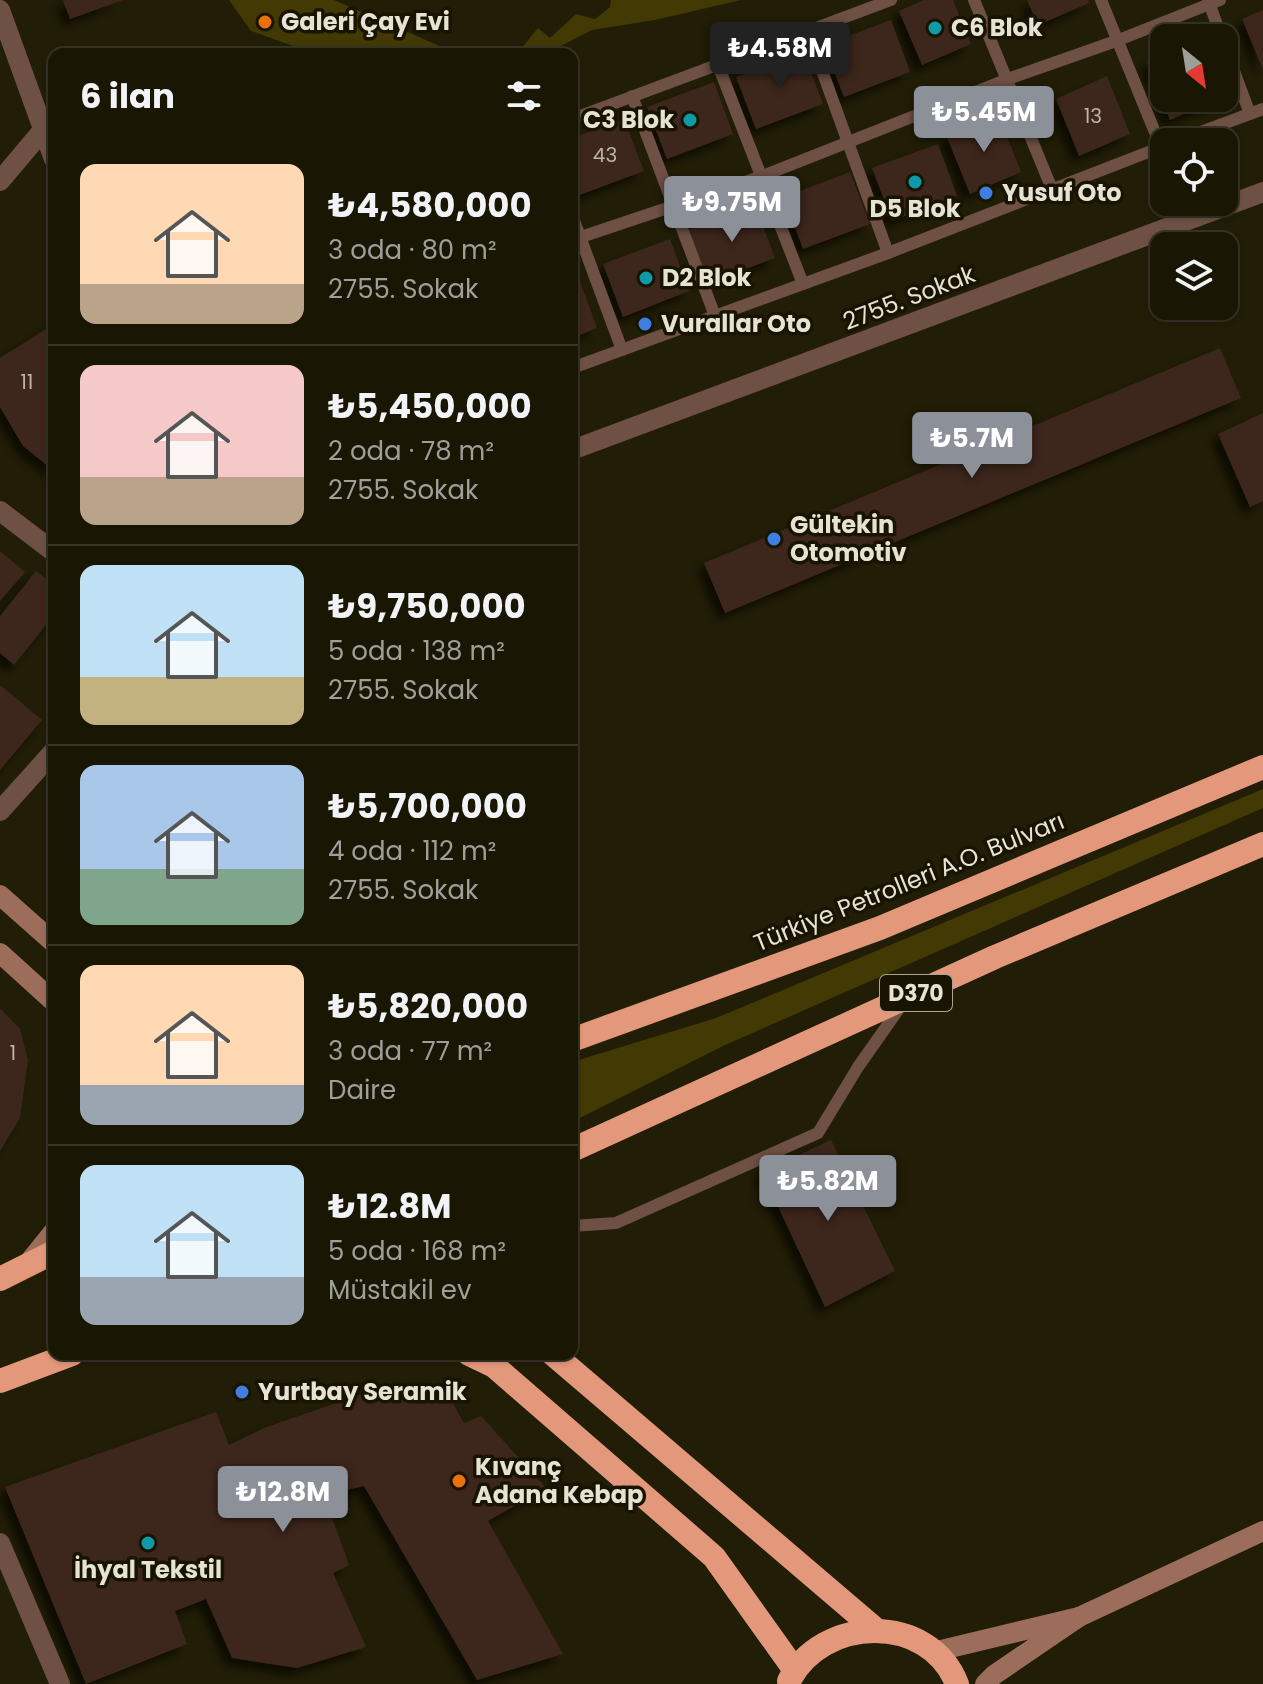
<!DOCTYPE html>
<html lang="tr">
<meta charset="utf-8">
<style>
body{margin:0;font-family:Poppins,sans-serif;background:#221f0e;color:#f1f3f6;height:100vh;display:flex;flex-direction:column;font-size:30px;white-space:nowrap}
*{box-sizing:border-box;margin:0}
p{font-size:26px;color:#9f9f9a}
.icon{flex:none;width:44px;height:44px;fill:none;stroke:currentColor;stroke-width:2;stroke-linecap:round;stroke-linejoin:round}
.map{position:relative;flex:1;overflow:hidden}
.panel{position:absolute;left:48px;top:48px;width:530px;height:1312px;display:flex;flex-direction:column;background:#191604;border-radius:16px;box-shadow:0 2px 6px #0004,0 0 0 2px #373526}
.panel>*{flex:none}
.needle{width:52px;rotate:150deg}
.buttons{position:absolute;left:1150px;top:24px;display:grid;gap:16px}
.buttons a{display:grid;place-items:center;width:88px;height:88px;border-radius:16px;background:#191604;box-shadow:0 2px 6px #0004,0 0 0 2px #373526;font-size:40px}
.price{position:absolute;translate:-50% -68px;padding:0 18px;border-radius:8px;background:#8c9099;color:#fff;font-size:26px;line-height:52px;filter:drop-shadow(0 2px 4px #0008)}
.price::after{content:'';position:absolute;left:50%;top:48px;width:24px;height:18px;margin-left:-12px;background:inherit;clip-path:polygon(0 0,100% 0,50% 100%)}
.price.on{background:#222;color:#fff}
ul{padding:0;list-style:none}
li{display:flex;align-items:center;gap:24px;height:200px;padding:0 32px}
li+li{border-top:2px solid #373526}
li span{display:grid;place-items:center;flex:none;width:224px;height:160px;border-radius:16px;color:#555}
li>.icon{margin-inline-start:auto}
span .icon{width:96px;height:96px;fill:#fffc;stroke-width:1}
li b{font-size:34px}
h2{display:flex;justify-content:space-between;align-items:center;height:96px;padding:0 32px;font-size:34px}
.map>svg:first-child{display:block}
.green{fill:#423904}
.building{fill:#3c281b;filter:url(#shadow)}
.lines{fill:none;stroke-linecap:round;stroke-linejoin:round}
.lane{stroke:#6f5045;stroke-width:12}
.street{stroke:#6f5045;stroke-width:20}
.secondary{stroke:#9d6d5b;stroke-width:20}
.highway{stroke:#e3987b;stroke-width:24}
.food-dot{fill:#e8710a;stroke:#181401;stroke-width:3}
.culture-dot{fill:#0f9aa8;stroke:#181401;stroke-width:3}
.shop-dot{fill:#3f7fe0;stroke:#181401;stroke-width:3}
.labels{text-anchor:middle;stroke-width:7;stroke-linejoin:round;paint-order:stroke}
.number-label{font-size:20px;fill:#bcb4a6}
.shield{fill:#181401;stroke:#a8a595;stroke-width:2}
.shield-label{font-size:22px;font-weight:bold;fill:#e6e3d5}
.poi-label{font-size:24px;font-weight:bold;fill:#e6e3d5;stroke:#181401;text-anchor:start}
.street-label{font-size:24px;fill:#e6e3d5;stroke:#181401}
</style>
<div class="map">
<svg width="1263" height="1684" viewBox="0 0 1263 1684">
<defs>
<filter id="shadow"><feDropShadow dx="-7" dy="7" stdDeviation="4" flood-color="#0009"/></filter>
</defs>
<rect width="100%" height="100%" fill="#211d06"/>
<g class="green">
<path d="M229 0H334L458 54H315L251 31Z"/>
<path d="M611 0H741L655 20 592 30 545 54H517L538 28 550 38 576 14 595 19 610 7Z"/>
<path d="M1263 789V808L723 1046 572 1122V1062L716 1018Z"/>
</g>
<g class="building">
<path d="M63 0H123L70 19Z"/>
<path d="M924 0H953L971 44 922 65 899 11Z"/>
<path d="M1027 0H1088L1089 3 1038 25Z"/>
<path d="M1263 10V70L1242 19Z"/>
<path d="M891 20 910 72 844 97 824 45Z"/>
<path d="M803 52 823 104 756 129 736 77Z"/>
<path d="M1164 56V98H1221L1170 120 1147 63Z"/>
<path d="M1107 76 1130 134 1079 156 1056 99Z"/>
<path d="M714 82 733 134 667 159 647 107Z"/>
<path d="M998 114 1021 172 970 194 947 137Z"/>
<path d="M624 119 644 171 577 196 572 182V138Z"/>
<path d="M938 144 957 196 892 221 872 168Z"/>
<path d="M850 172 870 224 803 249 784 197Z"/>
<path d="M755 205 775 258 708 283 689 230Z"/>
<path d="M670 239 689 291 623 317 603 264Z"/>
<path d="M578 276 597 328 572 338V279Z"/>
<path d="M54 324V471L23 446 0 407V358Z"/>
<path d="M1220 348 1241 398 725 613 704 563Z"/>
<path d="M1263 413V501L1250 507 1218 434Z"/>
<path d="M0 551 25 572 0 601Z"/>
<path d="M36 571 54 585V615L14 665 0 653V616Z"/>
<path d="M0 685 42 720 0 770Z"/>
<path d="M0 1008 20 1029 28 1060 20 1118 0 1151Z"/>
<path d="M831 1140 895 1271 825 1307 762 1172Z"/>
<path d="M394 1383 448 1395 464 1423 481 1416 546 1488 488 1521 563 1654 477 1680 364 1486 324 1495 349 1565 333 1573 366 1647 297 1668 232 1658 206 1599 175 1611 187 1644 86 1684 5 1487 216 1412 229 1445 264 1428Z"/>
</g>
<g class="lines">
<g class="lane">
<path d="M974 0 1052 189"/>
<path d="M1101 0 1161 147"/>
<path d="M1208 0 1222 38"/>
<path d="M807 29 888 253"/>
<path d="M1224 44 1250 114"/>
<path d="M718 65 803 284"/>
<path d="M632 96 715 316"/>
<path d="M572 119 891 0"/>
<path d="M1174 142 1263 109"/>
<path d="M572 215 622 350"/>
<path d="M572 240 760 177 1008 79 1116 41 1220 0"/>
<path d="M572 368 888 253 1164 146"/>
<path d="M572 1226 616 1223 818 1133 858 1067 903 1003"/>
</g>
<g class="street">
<path d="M0 10 54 159"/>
<path d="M0 181 43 130 54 128"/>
<path d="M572 450 1263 192"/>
<path d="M0 511 54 552"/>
<path d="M0 811 54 751"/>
<path d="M0 1543 60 1684"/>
</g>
<g class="secondary">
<path d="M0 895 54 943"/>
<path d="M0 953 54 1002"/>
<path d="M29 1262 54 1231"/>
<path d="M1079 1617 1263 1531"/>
<path d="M933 1652 1079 1617 994 1675 985 1684"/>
</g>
<g class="highway">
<path d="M572 1040 880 928 1263 767"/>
<path d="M572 1150 995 957 1263 844"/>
<path d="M0 1279 54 1252"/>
<path d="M469 1354 494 1366 714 1557 794 1669"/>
<path d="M553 1354 875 1629"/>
<path d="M0 1381 72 1354"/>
<path d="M789 1681C821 1616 929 1612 957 1684"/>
</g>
</g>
<g class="food-dot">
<circle cx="265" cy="22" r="8"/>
<circle cx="459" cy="1481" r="8"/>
</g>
<g class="culture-dot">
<circle cx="935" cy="28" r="8"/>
<circle cx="690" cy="120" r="8"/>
<circle cx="915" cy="182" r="8"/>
<circle cx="646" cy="278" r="8"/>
<circle cx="148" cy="1543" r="8"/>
</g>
<g class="shop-dot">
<circle cx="986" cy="193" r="8"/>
<circle cx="645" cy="324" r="8"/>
<circle cx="774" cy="539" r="8"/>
<circle cx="242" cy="1392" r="8"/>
</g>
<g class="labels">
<g class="number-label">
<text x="1093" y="123">13</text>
<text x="605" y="162">43</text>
<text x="27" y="389">11</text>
<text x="13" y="1060">1</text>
</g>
<rect class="shield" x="880" y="975" width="72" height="36" rx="6"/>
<g class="shield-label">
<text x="916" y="1001">D370</text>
</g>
<g class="poi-label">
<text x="281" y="30">Galeri Çay Evi</text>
<text x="951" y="36">C6 Blok</text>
<text x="674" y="128" text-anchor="end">C3 Blok</text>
<text x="1002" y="201">Yusuf Oto</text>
<text x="915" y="217" text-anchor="middle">D5 Blok</text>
<text x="662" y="286">D2 Blok</text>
<text x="661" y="332">Vurallar Oto</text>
<text x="790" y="533">Gültekin<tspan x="790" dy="28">Otomotiv</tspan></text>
<text x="258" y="1400">Yurtbay Seramik</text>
<text x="475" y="1475">Kıvanç<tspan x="475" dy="28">Adana Kebap</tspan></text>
<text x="148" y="1578" text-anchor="middle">İhyal Tekstil</text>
</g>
<g class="street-label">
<text transform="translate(909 298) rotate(-21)" y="8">2755. Sokak</text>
<text transform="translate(909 882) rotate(-22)" y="8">Türkiye Petrolleri A.O. Bulvarı</text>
</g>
</g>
</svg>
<div class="buttons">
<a><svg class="needle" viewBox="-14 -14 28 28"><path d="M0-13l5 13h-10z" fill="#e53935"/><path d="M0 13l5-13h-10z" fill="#9f9f9a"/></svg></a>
<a><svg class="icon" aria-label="locate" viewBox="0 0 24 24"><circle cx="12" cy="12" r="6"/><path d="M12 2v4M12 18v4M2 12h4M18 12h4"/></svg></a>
<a><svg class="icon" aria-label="layers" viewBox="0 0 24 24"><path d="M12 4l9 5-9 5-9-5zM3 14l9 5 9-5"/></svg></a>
</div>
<b class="price on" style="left:780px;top:90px">₺4.58M</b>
<b class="price" style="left:984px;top:154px">₺5.45M</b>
<b class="price" style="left:732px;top:244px">₺9.75M</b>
<b class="price" style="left:972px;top:480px">₺5.7M</b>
<b class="price" style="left:828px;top:1223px">₺5.82M</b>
<b class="price" style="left:283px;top:1534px">₺12.8M</b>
<section class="panel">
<h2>6 ilan<svg class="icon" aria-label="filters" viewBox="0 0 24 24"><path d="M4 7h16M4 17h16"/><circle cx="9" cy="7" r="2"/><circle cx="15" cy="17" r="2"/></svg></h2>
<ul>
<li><span style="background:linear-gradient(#ffd9b3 75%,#b9a48a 0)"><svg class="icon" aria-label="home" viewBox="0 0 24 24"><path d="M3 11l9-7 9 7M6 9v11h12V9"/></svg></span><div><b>₺4,580,000</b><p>3 oda · 80 m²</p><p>2755. Sokak</p></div></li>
<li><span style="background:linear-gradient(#f6c9c9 70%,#b9a48a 0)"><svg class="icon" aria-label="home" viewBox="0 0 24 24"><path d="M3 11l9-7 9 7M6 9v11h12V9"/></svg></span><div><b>₺5,450,000</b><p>2 oda · 78 m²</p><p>2755. Sokak</p></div></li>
<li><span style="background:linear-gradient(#bfe0f5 70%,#c2b280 0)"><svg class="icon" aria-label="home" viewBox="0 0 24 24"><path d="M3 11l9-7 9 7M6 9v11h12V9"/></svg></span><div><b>₺9,750,000</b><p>5 oda · 138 m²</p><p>2755. Sokak</p></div></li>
<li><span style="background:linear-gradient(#a9c7e8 65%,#7fa58c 0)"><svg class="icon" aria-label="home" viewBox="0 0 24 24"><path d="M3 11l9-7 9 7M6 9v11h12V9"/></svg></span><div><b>₺5,700,000</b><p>4 oda · 112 m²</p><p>2755. Sokak</p></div></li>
<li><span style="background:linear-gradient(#ffd9b3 75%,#9aa5b1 0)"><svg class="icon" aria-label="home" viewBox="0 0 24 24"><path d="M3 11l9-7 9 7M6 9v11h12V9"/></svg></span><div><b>₺5,820,000</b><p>3 oda · 77 m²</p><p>Daire</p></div></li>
<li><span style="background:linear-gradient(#bfe0f5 70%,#9aa5b1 0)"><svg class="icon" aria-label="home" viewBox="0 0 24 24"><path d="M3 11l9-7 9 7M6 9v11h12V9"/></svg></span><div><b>₺12.8M</b><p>5 oda · 168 m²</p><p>Müstakil ev</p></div></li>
</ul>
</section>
</div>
